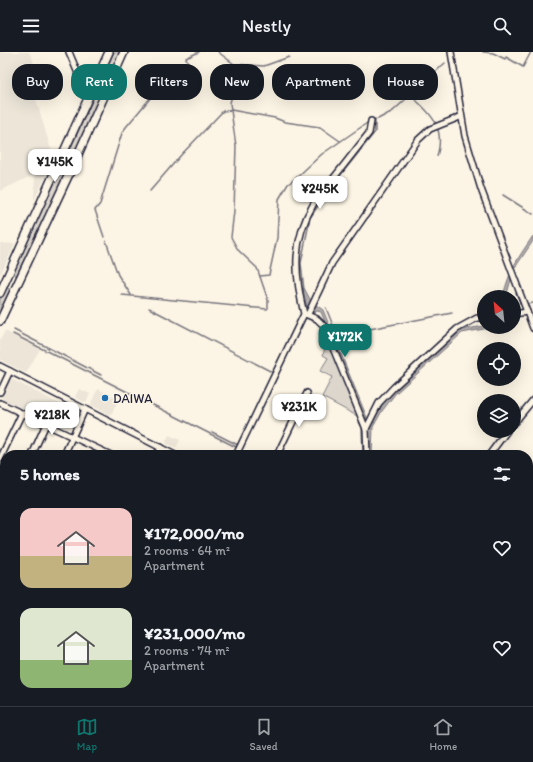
<!DOCTYPE html>
<meta charset="utf-8">
<style>
body{margin:0;font-family:Itim,sans-serif;background:#20242c;color:#f1f3f6;height:100vh;display:flex;flex-direction:column;font-size:15px;white-space:nowrap}
*{box-sizing:border-box;margin:0}
p{font-size:13px;color:#9ea1a6}
.icon{flex:none;width:22px;height:22px;fill:none;stroke:currentColor;stroke-width:2;stroke-linecap:round;stroke-linejoin:round}
.map{position:relative;flex:1;overflow:hidden}
.drawer{position:absolute;left:0px;top:398px;width:533px;height:256px;display:flex;flex-direction:column;background:#171b24;border-radius:16px 16px 0 0;box-shadow:0 4px 16px #0002}
.drawer>*{flex:none}
.banner{position:absolute;left:12px;top:12px;width:509px;height:36px;display:flex;gap:8px}
.needle{width:26px;rotate:333deg}
.fabs{position:absolute;left:477px;top:238px;display:grid;gap:8px}
.fabs a{display:grid;place-items:center;width:44px;height:44px;border-radius:50%;background:#171b24;box-shadow:0 4px 16px #0002;font-size:20px}
.price{position:absolute;translate:-50% -34px;padding:0 9px;border-radius:8px;background:#fff;color:#222;font-size:13px;line-height:26px;filter:drop-shadow(0 1px 2px #0008)}
.price::after{content:'';position:absolute;left:50%;top:24px;width:12px;height:9px;margin-left:-6px;background:inherit;clip-path:polygon(0 0,100% 0,50% 100%)}
.price.on{background:#0f766e;color:#fff}
ul{padding:0;list-style:none}
li{display:flex;align-items:center;gap:12px;height:100px;padding:0 20px}
li span{display:grid;place-items:center;flex:none;width:112px;height:80px;border-radius:12px;color:#555}
li>.icon{margin-inline-start:auto}
span .icon{width:48px;height:48px;fill:#fffc;stroke-width:1}
li b{font-size:17px}
h2{display:flex;justify-content:space-between;align-items:center;height:48px;padding:0 20px;font-size:17px}
.tag{padding:0 14px;border-radius:16px;background:#171b24;box-shadow:0 4px 16px #0002;font-size:14px;line-height:36px}
.tag.on{background:#0f766e;color:#fff}
header{display:flex;justify-content:space-between;align-items:center;height:52px;padding:0 20px;background:#171b24;font-size:18px;font-weight:600}
.dock{display:flex;justify-content:space-around;align-items:center;height:56px;border-top:1px solid #363941;background:#171b24;font-size:11px;color:#9ea1a6}
.dock a{display:grid;justify-items:center;gap:2px}
.dock .on{color:#0f766e}
.map>svg:first-child{display:block}
.built{fill:#ece5d8}
.green{fill:#dcd6cc;stroke:#7f7c84}
.water{fill:#b2adab;stroke:#78757e}
.lines{fill:none;stroke-linecap:round;stroke-linejoin:round}
.stream{stroke:#78757e;stroke-width:1.5}
.minor-casing{stroke:#22223b;stroke-width:8}
.major-casing{stroke:#22223b;stroke-width:10}
.minor{stroke:#fcf5e5;stroke-width:5}
.major{stroke:#fcf5e5;stroke-width:7}
.poi-dot{fill:#1f6fb2;stroke:#fcf5e5;stroke-width:1.5}
.labels{text-anchor:middle;stroke-width:3;stroke-linejoin:round;paint-order:stroke}
.poi-label{font-size:13px;fill:#22223b;stroke:#fcf5e5;text-anchor:start}
</style>
<header><svg class="icon" aria-label="menu" viewBox="0 0 24 24"><path d="M4 6h16M4 12h16M4 18h16"/></svg>Nestly<svg class="icon" aria-label="search" viewBox="0 0 24 24"><circle cx="10" cy="10" r="6"/><path d="M15 15l6 6"/></svg></header>
<div class="map">
<svg width="533" height="654" viewBox="0 0 533 654">
<rect width="100%" height="100%" fill="#fcf5e5"/>
<filter id="ink" filterUnits="userSpaceOnUse"><feTurbulence type="fractalNoise" baseFrequency=".025" numOctaves="2"/><feDisplacementMap in="SourceGraphic" scale="8" xChannelSelector="R" yChannelSelector="G"/><feConvolveMatrix kernelMatrix="1 2 1 2 8 2 1 2 1" color-interpolation-filters="sRGB"/></filter>
<g filter="url(#ink)">
<g class="built">
<path d="M0 0H29L44 33 33 37 54 108 34 148 35 122 0 139Z"/>
<path d="M0 191 15 192 0 223Z"/>
<path d="M5 279 40 297 26 321 0 308V288Z"/>
<path d="M13 328 68 356 65 363 45 356 40 365 3 348 2 345 9 329Z"/>
<path d="M79 337 90 342 87 349 84 350 75 345Z"/>
<path d="M98 337 119 347 112 361 109 363 92 354 91 351Z"/>
<path d="M169 383 180 388 176 396 167 392 166 389Z"/>
</g>
<g class="green">
<path d="M114 0H121L113 18 107 16Z"/>
<path d="M100 32 105 34 76 100 70 98Z"/>
<path d="M63 119 66 123 16 224 13 219 60 120Z"/>
<path d="M8 236 11 240 0 261V248L5 237Z"/>
<path d="M327 289 358 363 357 364 322 345 332 325 320 319 328 306 323 303Z"/>
</g>
<g class="water">
<path d="M533 184V189L514 217 506 245H503C509 218 518 206 533 184Z"/>
<path d="M304 236 311 249 323 258 370 373 380 353 392 339 461 278 484 274 495 275 462 281 395 342 382 359 373 375 372 403H369V380L321 260 317 259 313 261 307 256 303 237Z"/>
<path d="M0 503 5 506V533L0 530Z"/>
<path d="M45 649H75L73 654H43Z"/>
<path d="M215 649H255L262 654H223Z"/>
</g>
<g class="lines">
<g class="stream">
<path d="M218 0 234 12 264 14 289 5"/>
<path d="M483 0 493 1 505 7 506 5 523 15 531 0"/>
<path d="M409 42C430 60 446 75 437 104"/>
<path d="M150 139 181 103 223 59 231 58 275 66 285 70 320 75 340 89"/>
<path d="M503 143 533 162"/>
<path d="M104 185 95 158 100 152 122 81 126 75 157 38 188 11 186 6 199 0"/>
<path d="M106 189 118 223 131 243"/>
<path d="M260 224 269 223 277 186 279 147 288 132 295 127 322 102 370 69 378 67 393 59 445 11"/>
<path d="M304 238 301 211 310 166 327 140 375 80V67"/>
<path d="M122 243 267 257 268 256V248L257 216 238 198 231 185 234 159 236 94 230 51 240 12"/>
<path d="M527 252 533 251"/>
<path d="M149 256 272 320"/>
<path d="M326 256 334 276 349 281 452 261"/>
<path d="M14 278 101 323"/>
<path d="M13 282 236 395"/>
<path d="M296 284 305 266"/>
<path d="M359 370 362 376 363 403"/>
<path d="M212 380 238 393"/>
<path d="M528 625 533 619"/>
<path d="M514 654 516 649"/>
</g>
<defs>
<g id="minor">
<path d="M69 0 82 31 91 41"/>
<path d="M451 0 465 84 481 137 533 276"/>
<path d="M305 262 317 267 324 274 366 377 367 403"/>
<path d="M308 262 332 211 418 88 430 77 460 65"/>
<path d="M514 262 527 260"/>
<path d="M0 314 175 403"/>
<path d="M0 340 10 319"/>
<path d="M0 351 111 403"/>
<path d="M514 371 533 348"/>
<path d="M366 377 379 351 394 335 457 277 477 266H484"/>
<path d="M32 403 46 372"/>
<path d="M64 403 85 357"/>
<path d="M157 403 160 395"/>
<path d="M236 403 304 262C294 221 292 188 314 151L369 81 371 69"/>
<path d="M277 403 307 341"/>
<path d="M489 403 507 379"/>
<path d="M0 407 22 361"/>
<path d="M2 466 5 461"/>
<path d="M0 499 5 502"/>
<path d="M528 620 533 613"/>
<path d="M84 649 87 654"/>
<path d="M129 649 132 654"/>
<path d="M156 649 159 654"/>
<path d="M210 649 218 654"/>
<path d="M259 649 266 654"/>
<path d="M104 654 113 649"/>
<path d="M331 654 332 649"/>
<path d="M399 654 400 649"/>
<path d="M511 654 513 649"/>
</g>
<g id="major">
<path d="M0 241 109 0"/>
<path d="M0 269 70 120 124 0"/>
</g>
</defs>
<use href="#minor" class="minor-casing"/>
<use href="#major" class="major-casing"/>
<use href="#minor" class="minor"/>
<use href="#major" class="major"/>
</g>
</g>
<circle class="poi-dot" cx="105" cy="346" r="4"/>
<g class="labels">
<g class="poi-label">
<text x="113" y="351">DAIWA</text>
</g>
</g>
</svg>
<div class="fabs">
<a><svg class="needle" viewBox="-14 -14 28 28"><path d="M0-13l5 13h-10z" fill="#e53935"/><path d="M0 13l5-13h-10z" fill="#9ea1a6"/></svg></a>
<a><svg class="icon" aria-label="locate" viewBox="0 0 24 24"><circle cx="12" cy="12" r="6"/><path d="M12 2v4M12 18v4M2 12h4M18 12h4"/></svg></a>
<a><svg class="icon" aria-label="layers" viewBox="0 0 24 24"><path d="M12 4l9 5-9 5-9-5zM3 14l9 5 9-5"/></svg></a>
</div>
<b class="price" style="left:55px;top:131px">¥145K</b>
<b class="price" style="left:320px;top:158px">¥245K</b>
<b class="price on" style="left:345px;top:306px">¥172K</b>
<b class="price" style="left:299px;top:376px">¥231K</b>
<b class="price" style="left:52px;top:384px">¥218K</b>
<div class="banner">
<a class="tag">Buy</a>
<a class="tag on">Rent</a>
<a class="tag">Filters</a>
<a class="tag">New</a>
<a class="tag">Apartment</a>
<a class="tag">House</a>
</div>
<section class="drawer">
<h2>5 homes<svg class="icon" aria-label="filters" viewBox="0 0 24 24"><path d="M4 7h16M4 17h16"/><circle cx="9" cy="7" r="2"/><circle cx="15" cy="17" r="2"/></svg></h2>
<ul>
<li><span style="background:linear-gradient(#f6c9c9 60%,#c2b280 0)"><svg class="icon" aria-label="home" viewBox="0 0 24 24"><path d="M3 11l9-7 9 7M6 9v11h12V9"/></svg></span><div><b>¥172,000/mo</b><p>2 rooms · 64 m²</p><p>Apartment</p></div><svg class="icon" aria-label="heart" viewBox="0 0 24 24"><path d="M12 20l-8-8c-3-5 5-10 8-4 3-6 11-1 8 4z"/></svg></li>
<li><span style="background:linear-gradient(#dfe7d0 65%,#8fb573 0)"><svg class="icon" aria-label="home" viewBox="0 0 24 24"><path d="M3 11l9-7 9 7M6 9v11h12V9"/></svg></span><div><b>¥231,000/mo</b><p>2 rooms · 74 m²</p><p>Apartment</p></div><svg class="icon" aria-label="heart" viewBox="0 0 24 24"><path d="M12 20l-8-8c-3-5 5-10 8-4 3-6 11-1 8 4z"/></svg></li>
</ul>
</section>
</div>
<nav class="dock">
<a class="on"><svg class="icon" aria-label="map" viewBox="0 0 24 24"><path d="M3 6l6-2 6 2 6-2v14l-6 2-6-2-6 2zM9 4v14M15 6v14"/></svg>Map</a>
<a><svg class="icon" aria-label="saved" viewBox="0 0 24 24"><path d="M7 4h10v16l-5-4-5 4z"/></svg>Saved</a>
<a><svg class="icon" aria-label="home" viewBox="0 0 24 24"><path d="M3 11l9-7 9 7M6 9v11h12V9"/></svg>Home</a>
</nav>
